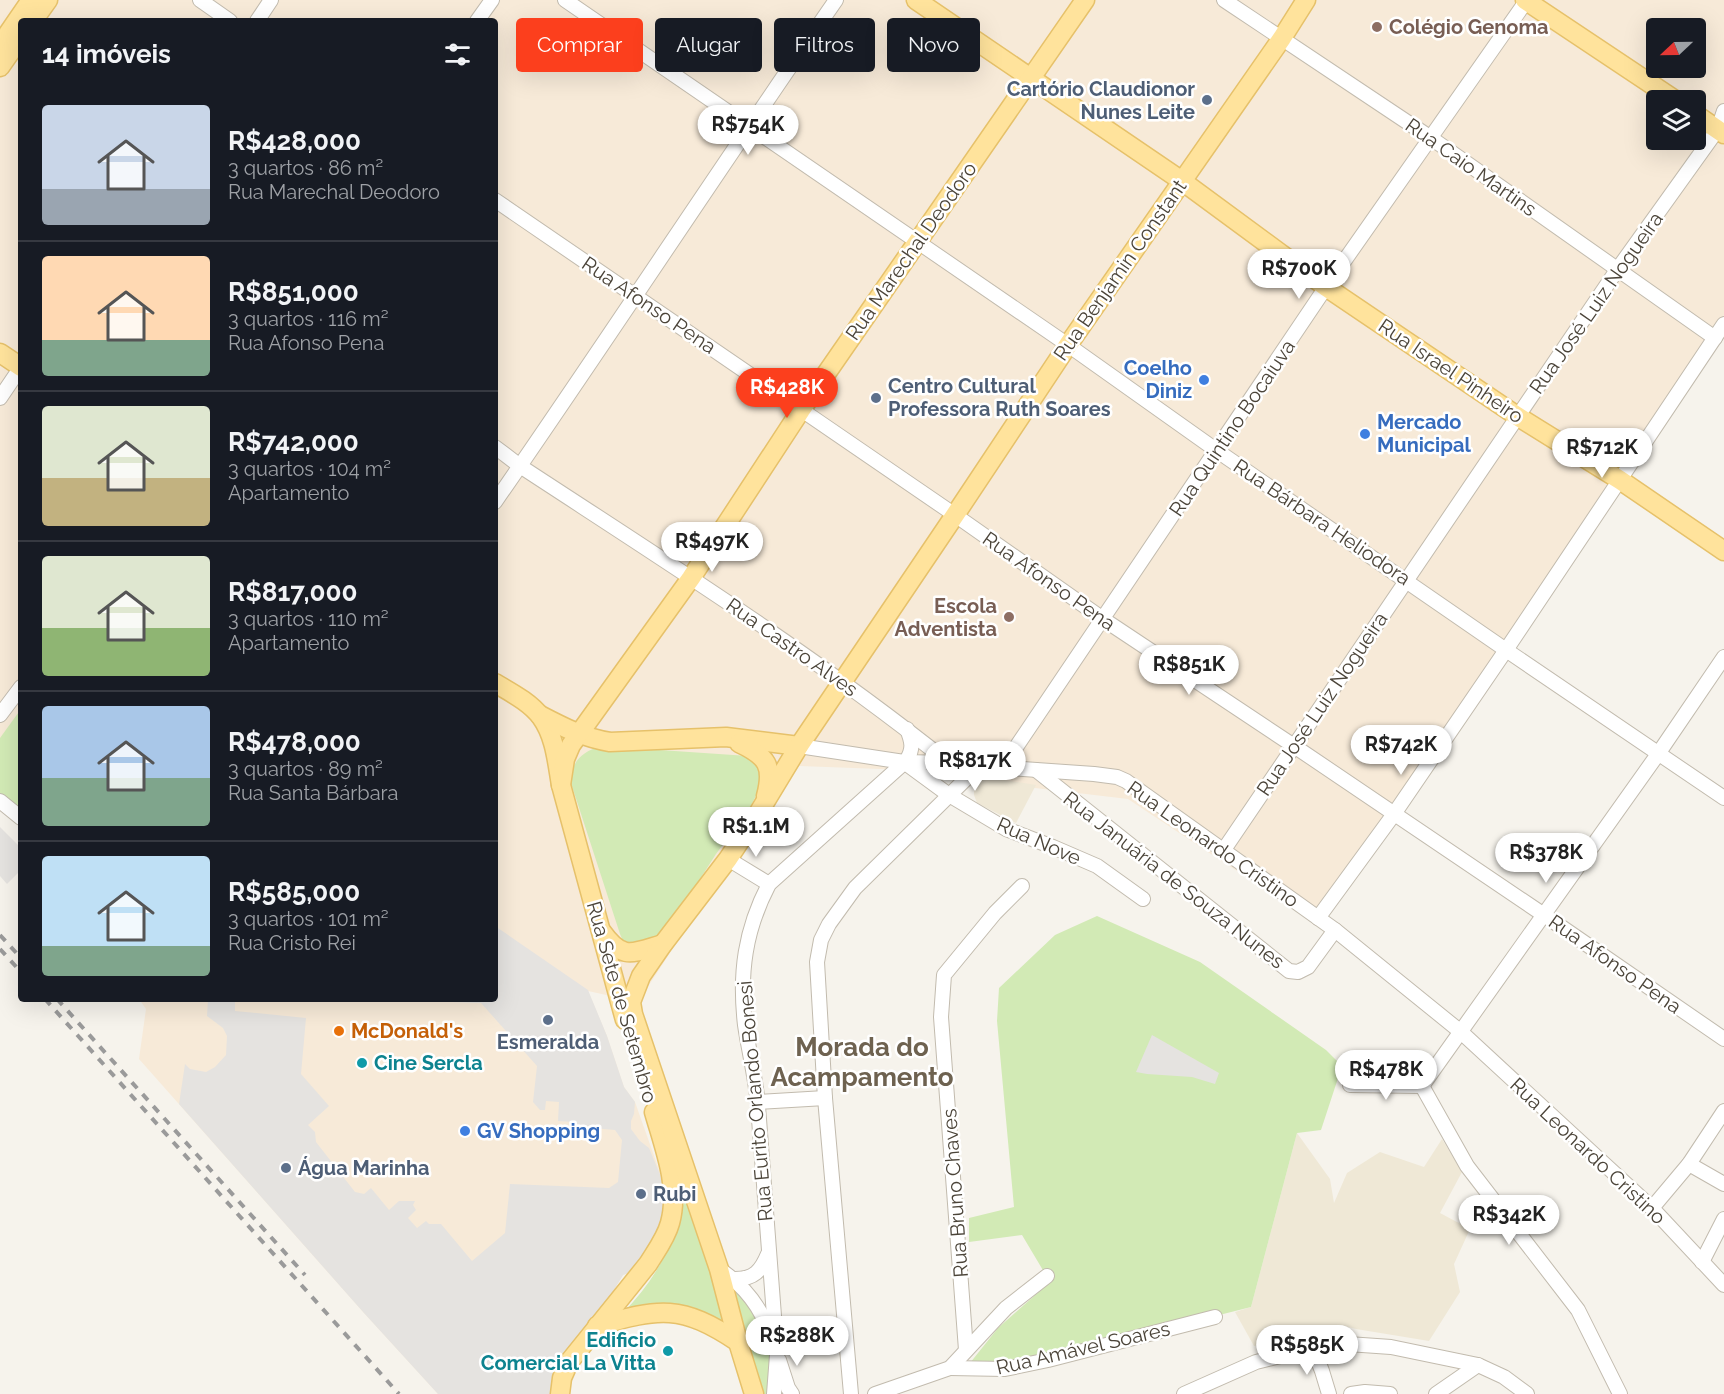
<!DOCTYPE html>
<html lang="pt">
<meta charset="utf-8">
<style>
body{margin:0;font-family:Raleway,sans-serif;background:#242831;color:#f1f3f6;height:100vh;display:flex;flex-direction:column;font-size:22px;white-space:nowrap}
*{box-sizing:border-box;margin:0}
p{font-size:20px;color:#9ea1a6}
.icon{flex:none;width:33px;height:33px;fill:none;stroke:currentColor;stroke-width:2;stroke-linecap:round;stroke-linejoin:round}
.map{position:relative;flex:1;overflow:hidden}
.side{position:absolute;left:18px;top:18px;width:480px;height:984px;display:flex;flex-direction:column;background:#171b24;border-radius:6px;box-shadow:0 6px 24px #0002}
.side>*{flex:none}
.guide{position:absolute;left:516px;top:18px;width:570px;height:54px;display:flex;gap:12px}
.needle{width:39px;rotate:248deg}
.buttons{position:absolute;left:1646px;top:18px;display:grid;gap:12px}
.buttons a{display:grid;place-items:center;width:60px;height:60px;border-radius:6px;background:#171b24;box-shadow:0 6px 24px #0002;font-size:30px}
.price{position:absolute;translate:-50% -51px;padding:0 14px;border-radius:21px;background:#fff;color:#222;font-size:20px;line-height:39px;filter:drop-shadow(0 2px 3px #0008)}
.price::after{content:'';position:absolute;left:50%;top:36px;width:18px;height:14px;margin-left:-9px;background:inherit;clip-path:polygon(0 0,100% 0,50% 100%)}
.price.on{background:#fc3f1d;color:#fff}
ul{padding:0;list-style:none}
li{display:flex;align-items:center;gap:18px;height:150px;padding:0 24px}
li+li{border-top:2px solid #363941}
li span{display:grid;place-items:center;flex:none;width:168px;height:120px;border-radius:6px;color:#555}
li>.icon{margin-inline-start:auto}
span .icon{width:72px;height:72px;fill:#fffc;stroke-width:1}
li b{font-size:26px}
h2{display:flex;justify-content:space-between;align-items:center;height:72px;padding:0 24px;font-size:26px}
.tag{padding:0 21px;border-radius:6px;background:#171b24;box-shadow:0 6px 24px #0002;font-size:21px;line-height:54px}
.tag.on{background:#fc3f1d;color:#fff}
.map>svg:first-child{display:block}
.commercial{fill:#f7ead8;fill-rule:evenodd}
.education{fill:#efe8d6}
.green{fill:#d2eab5}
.parking{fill:#e5e3e0}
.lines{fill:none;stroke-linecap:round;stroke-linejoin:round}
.minor-casing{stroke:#c2bbae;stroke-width:16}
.major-casing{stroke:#e6c16a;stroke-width:21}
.minor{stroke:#fff;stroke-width:14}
.major{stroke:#ffe39c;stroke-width:18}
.rail{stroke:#9a9a9a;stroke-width:4;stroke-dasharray:8 8;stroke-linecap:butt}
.education-dot{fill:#8d6e63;stroke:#fff;stroke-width:2}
.service-dot{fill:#5c6f8a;stroke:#fff;stroke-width:2}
.shop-dot{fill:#3f7fe0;stroke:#fff;stroke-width:2}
.food-dot{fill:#e8710a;stroke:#fff;stroke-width:2}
.culture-dot{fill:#0f9aa8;stroke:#fff;stroke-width:2}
.labels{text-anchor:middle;stroke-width:5;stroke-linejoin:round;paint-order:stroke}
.education-label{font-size:20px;font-weight:bold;fill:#785e54;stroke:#fff;text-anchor:start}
.service-label{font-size:20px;font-weight:bold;fill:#4e5e75;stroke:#fff;text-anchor:start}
.street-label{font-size:20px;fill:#4b4439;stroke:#fff}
.shop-label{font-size:20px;font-weight:bold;fill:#366cbe;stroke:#fff;text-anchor:start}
.food-label{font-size:20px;font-weight:bold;fill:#c56008;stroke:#fff;text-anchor:start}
.culture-label{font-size:20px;font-weight:bold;fill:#0d838f;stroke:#fff;text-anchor:start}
.district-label{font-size:26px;font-weight:bold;fill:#6e6250;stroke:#fff}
</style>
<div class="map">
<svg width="1724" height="1394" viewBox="0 0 1724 1394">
<rect width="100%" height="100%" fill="#f6f3ec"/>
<path class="commercial" d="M0 0H1724V315L1317 922 1223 862 1128 799 1035 788 963 772 799 766 728 864 638 1002 588 991 607 1036 624 1087 635 1102 664 1184 631 1272 623 1275 609 1298 555 1374 550 1394H438L364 1313 139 1059 146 1009 139 999H495V21H21V827L0 809ZM1656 28H1695V68H1656ZM1656 100H1695V140H1656Z"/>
<g class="education">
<path d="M985 777 1036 785 1016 823 977 803 974 795V786Z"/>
<path d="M1297 1133 1330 1179 1334 1203 1347 1173 1380 1152 1424 1167 1442 1139 1462 1172 1440 1213 1470 1229 1454 1264 1460 1292 1429 1341 1356 1329 1341 1325 1254 1346 1235 1312 1251 1307Z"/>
</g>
<g class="green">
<path d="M21 709V810L0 795V738Z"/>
<path d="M601 746 748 756 763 769 760 787 751 806 716 854 664 935 628 946 623 941 620 934 570 780C573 760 582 752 601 746Z"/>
<path d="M1097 916 1200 962 1326 1050 1342 1066 1321 1130 1297 1133 1251 1307 1005 1369 970 1363 998 1328 1050 1282 1022 1235 969 1242V1218L1014 1207 997 1021 999 988 1055 935Z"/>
<path d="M686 1192 730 1328 623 1313C657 1278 677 1240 686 1192Z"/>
<path d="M732 1288 745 1299 770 1343 774 1357 769 1394H763Z"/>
</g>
<g class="parking">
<path d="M0 827 21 848V870L7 884 0 876Z"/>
<path d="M495 926 588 990 607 1036 624 1087 635 1102 634 1114 631 1121V1129L640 1141 649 1148 664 1184 665 1204 662 1224 656 1242 631 1272 623 1275 609 1298 555 1374 550 1394H438L364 1313 179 1104 185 1064 190 1069 206 1072 215 1067 226 1055 227 1036 223 1028 207 1016 208 999H235V1011L306 1018 301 1074 329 1106 308 1125 315 1132 316 1142 355 1192 364 1194 371 1188 389 1210 399 1201H415L413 1205 416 1210 408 1218 417 1228 426 1221 429 1224H441L472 1261 505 1233 510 1184 609 1188 618 1182 622 1140 615 1130 581 1127 574 1122 558 1121 559 1102 546 1101 545 1110H540L533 1102 537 1066 481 1003 452 1002 448 999H495Z"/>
<path d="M1152 1035 1219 1073 1215 1084 1192 1077 1147 1074 1136 1072Z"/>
</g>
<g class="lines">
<defs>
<g id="minor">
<path d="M200 0 230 21"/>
<path d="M565 0 1068 345 1216 450 1506 650 1724 798"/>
<path d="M1224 0 1431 138 1715 338"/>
<path d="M257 21 271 0"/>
<path d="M477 21 492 0"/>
<path d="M495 200 955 515 1103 619 1294 746 1544 915 1724 1039"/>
<path d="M0 398 21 367"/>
<path d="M495 447 520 466C665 561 813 654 949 763"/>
<path d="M495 502C610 336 721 166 836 0"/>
<path d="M0 715 21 687"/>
<path d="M799 746 904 762 949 763 979 766 1094 774 1117 777 1126 781 1335 930 1461 1032 1652 1208 1724 1285"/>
<path d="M904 762 949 795 1006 829 1053 847 1097 866 1143 899"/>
<path d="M1002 768 1326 287 1527 0"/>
<path d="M1036 770 1289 971 1298 972 1308 967 1335 930"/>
<path d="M0 801 21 818"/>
<path d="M1223 851 1617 270 1718 129 1724 111"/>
<path d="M728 859 769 884"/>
<path d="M1318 918 1394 814 1506 650 1724 324"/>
<path d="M1350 1085 1422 1086"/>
<path d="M1422 1086 1658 754 1724 657"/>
<path d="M1422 1086 1467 1166 1578 1310 1620 1394"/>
<path d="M758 1102 825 1098"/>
<path d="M1689 1164 1724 1184"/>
<path d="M1652 1208 1689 1164 1724 1111"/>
<path d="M1702 1262 1724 1219"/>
<path d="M719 1269C745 1286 761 1307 771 1336"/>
<path d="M735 1279C754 1279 761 1271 768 1254"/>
<path d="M1313 1348 1322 1371 1329 1394"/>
<path d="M966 1350 941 1017 944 975 995 913 1022 886"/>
<path d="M779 1360 788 1388 792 1394"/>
<path d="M950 1368 1005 1369 1048 1360 1215 1317"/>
<path d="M774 1394 777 1355C771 1272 765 1189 758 1106 756 1079 749 1052 745 1025 739 973 745 930 769 884L906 761C914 749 912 742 907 729"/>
<path d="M851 1394 825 1098 817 962 821 940 829 924 855 888 979 766"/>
<path d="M875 1394 950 1368 1006 1308 1047 1276"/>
<path d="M1184 1394 1256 1362 1313 1348 1348 1344 1391 1347 1478 1365 1504 1377 1527 1394"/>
<path d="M1351 1394 1365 1392 1390 1394"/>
<path d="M1436 1394 1478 1365"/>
</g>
<g id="major">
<path d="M916 0 1182 181 1326 287 1517 416 1620 480 1724 551"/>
<path d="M1525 0 1675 100"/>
<path d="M33 21 48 0"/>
<path d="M0 45 31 0"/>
<path d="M0 67 21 37"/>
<path d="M1695 114 1724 134"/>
<path d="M0 353 21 367"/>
<path d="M495 683C510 692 530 702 541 717 555 736 557 762 561 785L625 1020"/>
<path d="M540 715C563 727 584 738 610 742L726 737 799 746"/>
<path d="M739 743C767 756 774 766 766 796"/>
<path d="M561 785 565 759 571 745 691 578 801 410 1085 0"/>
<path d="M602 932C623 961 632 953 663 944"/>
<path d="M597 1326C660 1308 681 1304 738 1342"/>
<path d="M560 1394 562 1378 569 1362 648 1264C656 1251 666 1238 670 1223 680 1187 664 1147 654 1112"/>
<path d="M754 1394 738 1342 719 1269 633 1014 631 1002 641 976 663 944 728 859 759 812 799 746 955 515 1068 345 1282 38 1306 0"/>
</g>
</defs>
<use href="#minor" class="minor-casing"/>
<use href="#major" class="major-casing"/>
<use href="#minor" class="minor"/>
<use href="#major" class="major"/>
<g class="rail">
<path d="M0 935 21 958"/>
<path d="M0 949 21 972"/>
<path d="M45 999 399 1394"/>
<path d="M57 999 305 1275"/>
</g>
</g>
<g class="education-dot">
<circle cx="1377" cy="27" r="6"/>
<circle cx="1009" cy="617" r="6"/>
</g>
<g class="service-dot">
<circle cx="1207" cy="100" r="6"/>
<circle cx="876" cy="398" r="6"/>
<circle cx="548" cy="1020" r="6"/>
<circle cx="286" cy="1168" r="6"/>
<circle cx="641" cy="1194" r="6"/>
</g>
<g class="shop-dot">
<circle cx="1204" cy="380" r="6"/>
<circle cx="1365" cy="434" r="6"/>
<circle cx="465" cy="1131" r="6"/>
</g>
<circle class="food-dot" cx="339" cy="1031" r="6"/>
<g class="culture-dot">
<circle cx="362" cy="1063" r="6"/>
<circle cx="668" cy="1351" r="6"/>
</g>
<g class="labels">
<g class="education-label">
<text x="1389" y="34">Colégio Genoma</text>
<text x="997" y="613" text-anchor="end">Escola<tspan x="997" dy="23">Adventista</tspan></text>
</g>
<g class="service-label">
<text x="1195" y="96" text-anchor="end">Cartório Claudionor<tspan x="1195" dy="23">Nunes Leite</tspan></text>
<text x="888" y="393">Centro Cultural<tspan x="888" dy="23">Professora Ruth Soares</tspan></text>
<text x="548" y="1049" text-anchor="middle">Esmeralda</text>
<text x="298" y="1175">Água Marinha</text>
<text x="653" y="1201">Rubi</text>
</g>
<g class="street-label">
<text transform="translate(1471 167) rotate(35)" y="7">Rua Caio Martins</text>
<text transform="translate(911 251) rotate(-55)" y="7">Rua Marechal Deodoro</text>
<text transform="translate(1120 270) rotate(-55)" y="7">Rua Benjamin Constant</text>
<text transform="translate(1596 303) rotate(-55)" y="7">Rua José Luiz Nogueira</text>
<text transform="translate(649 305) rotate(34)" y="7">Rua Afonso Pena</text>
<text transform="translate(1451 371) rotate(34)" y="7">Rua Israel Pinheiro</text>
<text transform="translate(1232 428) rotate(-56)" y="7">Rua Quintino Bocaiuva</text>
<text transform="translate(1322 522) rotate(34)" y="7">Rua Bárbara Heliodora</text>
<text transform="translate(1049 581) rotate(35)" y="7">Rua Afonso Pena</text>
<text transform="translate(792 647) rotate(35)" y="7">Rua Castro Alves</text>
<text transform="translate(1322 704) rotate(-56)" y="7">Rua José Luiz Nogueira</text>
<text transform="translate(1039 841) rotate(24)" y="7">Rua Nove</text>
<text transform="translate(1213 844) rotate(35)" y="7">Rua Leonardo Cristino</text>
<text transform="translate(1174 880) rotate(38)" y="7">Rua Januária de Souza Nunes</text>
<text transform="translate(1615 964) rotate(35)" y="7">Rua Afonso Pena</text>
<text transform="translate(622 1002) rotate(74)" y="7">Rua Sete de Setembro</text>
<text transform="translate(755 1101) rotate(-95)" y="7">Rua Eurito Orlando Bonesi</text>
<text transform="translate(1588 1151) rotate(43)" y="7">Rua Leonardo Cristino</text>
<text transform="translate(955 1193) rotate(-94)" y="7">Rua Bruno Chaves</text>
<text transform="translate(1083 1348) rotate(-13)" y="7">Rua Amável Soares</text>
</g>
<g class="shop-label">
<text x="1192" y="375" text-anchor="end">Coelho<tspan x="1192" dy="23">Diniz</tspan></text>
<text x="1377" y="429">Mercado<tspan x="1377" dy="23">Municipal</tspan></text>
<text x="477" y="1138">GV Shopping</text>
</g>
<g class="food-label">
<text x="351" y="1038">McDonald's</text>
</g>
<g class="culture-label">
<text x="374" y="1070">Cine Sercla</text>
<text x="656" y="1347" text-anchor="end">Edificio<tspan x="656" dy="23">Comercial La Vitta</tspan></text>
</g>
<g class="district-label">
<text x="862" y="1056">Morada do<tspan x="862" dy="30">Acampamento</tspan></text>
</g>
</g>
</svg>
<div class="buttons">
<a><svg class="needle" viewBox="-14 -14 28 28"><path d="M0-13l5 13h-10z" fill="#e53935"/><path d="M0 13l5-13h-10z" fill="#9ea1a6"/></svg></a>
<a><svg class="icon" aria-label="layers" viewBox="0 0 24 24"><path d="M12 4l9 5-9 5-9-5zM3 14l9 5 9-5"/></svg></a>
</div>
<b class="price" style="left:748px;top:156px">R$754K</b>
<b class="price" style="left:1299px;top:300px">R$700K</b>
<b class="price on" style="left:787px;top:419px">R$428K</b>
<b class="price" style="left:1602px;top:479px">R$712K</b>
<b class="price" style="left:712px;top:573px">R$497K</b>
<b class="price" style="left:1189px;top:696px">R$851K</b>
<b class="price" style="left:1401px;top:776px">R$742K</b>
<b class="price" style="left:975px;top:792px">R$817K</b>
<b class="price" style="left:756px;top:858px">R$1.1M</b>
<b class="price" style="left:1546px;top:884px">R$378K</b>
<b class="price" style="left:1386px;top:1101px">R$478K</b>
<b class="price" style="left:1509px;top:1246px">R$342K</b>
<b class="price" style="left:797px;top:1367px">R$288K</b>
<b class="price" style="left:1307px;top:1376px">R$585K</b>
<div class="guide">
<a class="tag on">Comprar</a>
<a class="tag">Alugar</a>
<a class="tag">Filtros</a>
<a class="tag">Novo</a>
</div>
<section class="side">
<h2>14 imóveis<svg class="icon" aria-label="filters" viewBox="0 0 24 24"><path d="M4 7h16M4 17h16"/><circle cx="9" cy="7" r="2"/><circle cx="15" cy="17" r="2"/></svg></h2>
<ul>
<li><span style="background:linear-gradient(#c9d6e8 70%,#9aa5b1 0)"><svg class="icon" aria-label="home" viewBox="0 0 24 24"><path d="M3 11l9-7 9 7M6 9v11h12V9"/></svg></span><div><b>R$428,000</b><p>3 quartos · 86 m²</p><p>Rua Marechal Deodoro</p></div></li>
<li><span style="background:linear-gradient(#ffd9b3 70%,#7fa58c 0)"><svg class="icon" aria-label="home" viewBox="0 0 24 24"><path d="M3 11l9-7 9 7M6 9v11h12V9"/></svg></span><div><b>R$851,000</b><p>3 quartos · 116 m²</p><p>Rua Afonso Pena</p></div></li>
<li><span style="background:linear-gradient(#dfe7d0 60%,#c2b280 0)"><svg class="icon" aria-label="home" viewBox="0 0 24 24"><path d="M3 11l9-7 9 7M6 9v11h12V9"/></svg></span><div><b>R$742,000</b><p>3 quartos · 104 m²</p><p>Apartamento</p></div></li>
<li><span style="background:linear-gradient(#dfe7d0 60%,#8fb573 0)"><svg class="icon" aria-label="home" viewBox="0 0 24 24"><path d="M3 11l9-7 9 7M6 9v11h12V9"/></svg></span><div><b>R$817,000</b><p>3 quartos · 110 m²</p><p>Apartamento</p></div></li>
<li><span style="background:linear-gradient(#a9c7e8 60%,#7fa58c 0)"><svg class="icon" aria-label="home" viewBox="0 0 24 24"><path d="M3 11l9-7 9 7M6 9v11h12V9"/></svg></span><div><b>R$478,000</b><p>3 quartos · 89 m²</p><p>Rua Santa Bárbara</p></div></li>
<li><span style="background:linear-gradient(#bfe0f5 75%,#7fa58c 0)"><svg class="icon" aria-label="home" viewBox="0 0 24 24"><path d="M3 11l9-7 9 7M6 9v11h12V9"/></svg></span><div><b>R$585,000</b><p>3 quartos · 101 m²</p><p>Rua Cristo Rei</p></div></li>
</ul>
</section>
</div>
